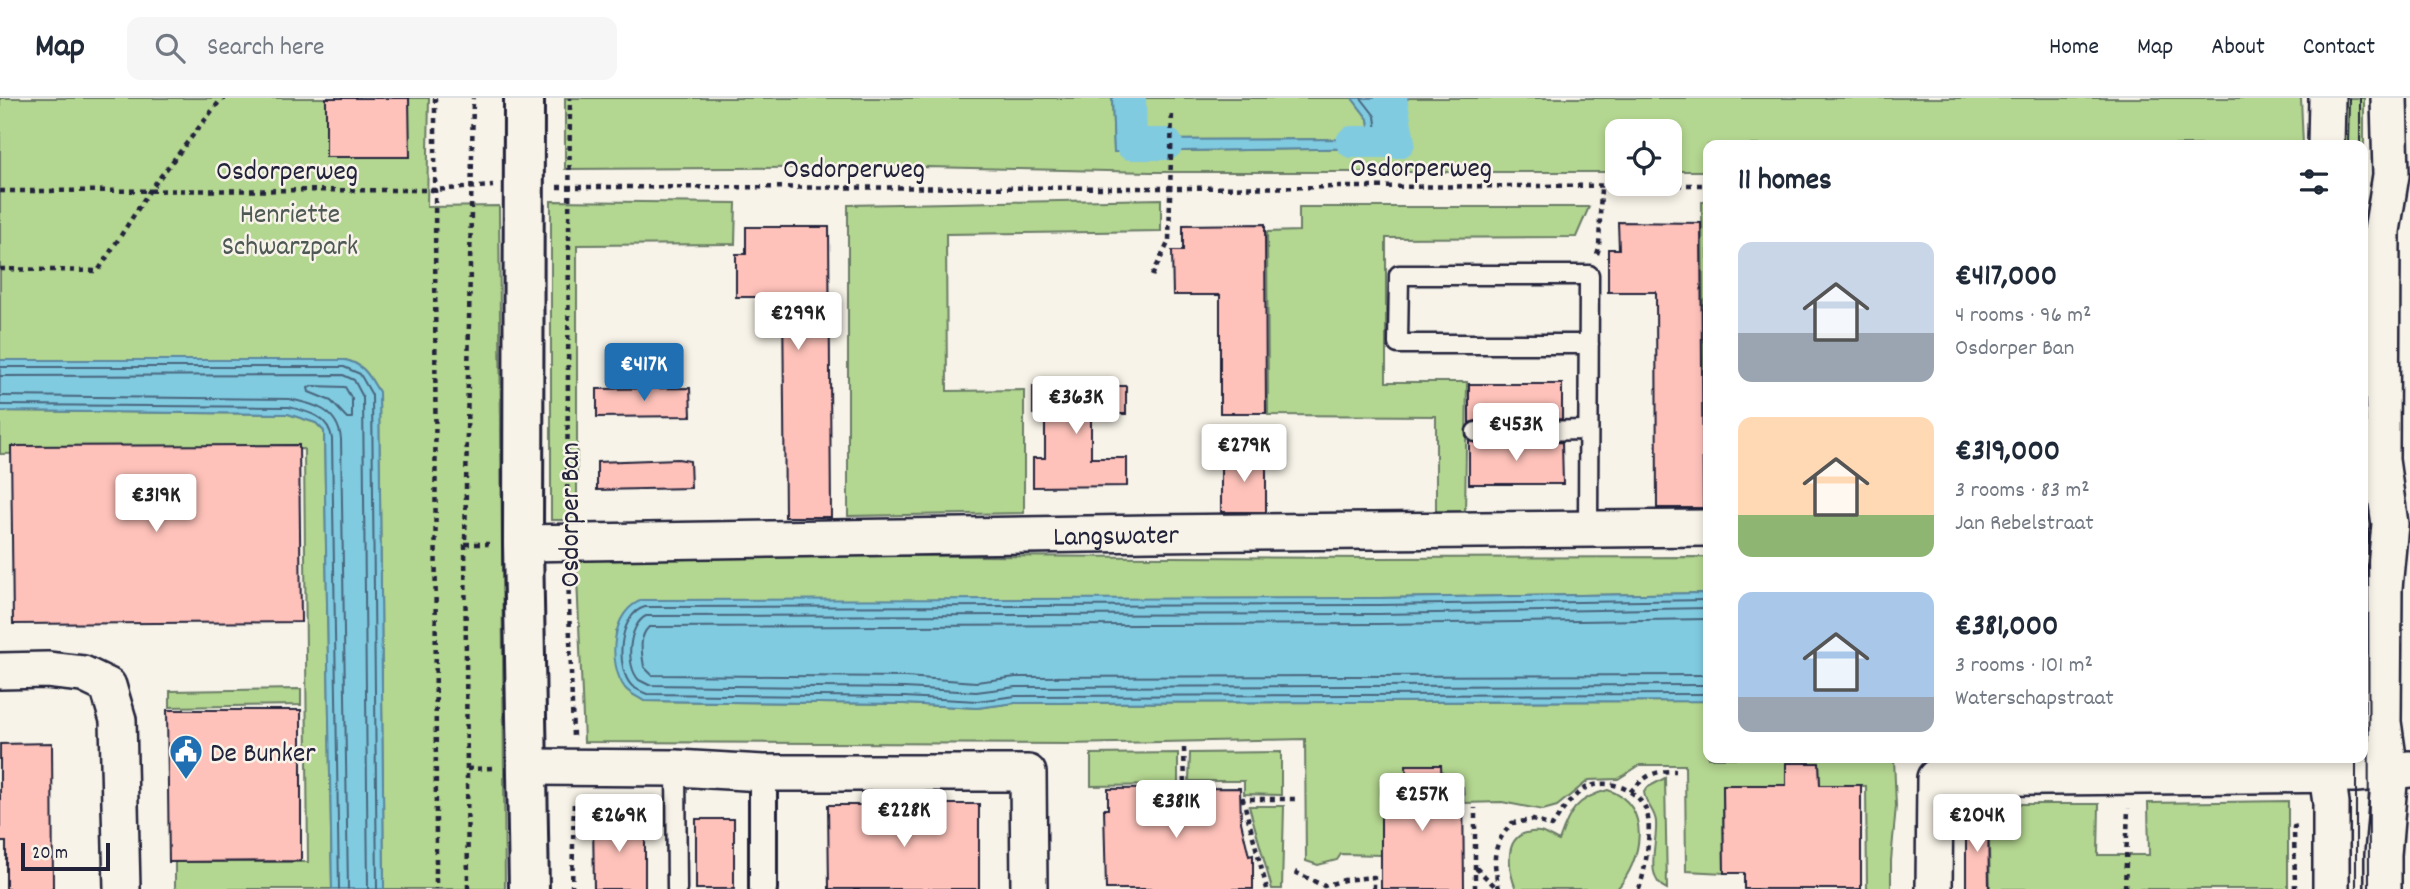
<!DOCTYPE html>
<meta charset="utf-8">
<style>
body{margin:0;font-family:Dekko,sans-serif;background:#f6f6f7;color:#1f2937;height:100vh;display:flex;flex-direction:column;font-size:26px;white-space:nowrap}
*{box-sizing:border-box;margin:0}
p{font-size:23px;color:#747a83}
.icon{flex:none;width:38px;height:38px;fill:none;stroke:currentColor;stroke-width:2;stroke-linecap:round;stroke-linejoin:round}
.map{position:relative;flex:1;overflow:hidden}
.drawer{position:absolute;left:1703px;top:42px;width:665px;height:623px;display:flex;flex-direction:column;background:#fff;border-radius:14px;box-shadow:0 4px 10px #0003}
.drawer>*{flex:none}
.controls{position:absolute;left:1605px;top:21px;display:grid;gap:14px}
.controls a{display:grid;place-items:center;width:77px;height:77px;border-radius:14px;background:#fff;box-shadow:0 4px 10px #0003;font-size:35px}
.scale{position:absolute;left:21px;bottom:18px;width:89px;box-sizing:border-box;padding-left:7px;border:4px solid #22223b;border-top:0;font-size:19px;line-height:24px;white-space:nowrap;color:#22223b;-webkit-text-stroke:5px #f7f3e8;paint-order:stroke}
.price{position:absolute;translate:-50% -60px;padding:0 16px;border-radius:7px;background:#fff;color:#222;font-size:23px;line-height:46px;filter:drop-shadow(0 2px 4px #0008)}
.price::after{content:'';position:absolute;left:50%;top:42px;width:21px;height:16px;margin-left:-10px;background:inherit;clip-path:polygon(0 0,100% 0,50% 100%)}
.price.active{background:#1f6fb2;color:#fff}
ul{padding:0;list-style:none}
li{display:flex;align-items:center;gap:21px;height:175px;padding:0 35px}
li span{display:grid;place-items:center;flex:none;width:196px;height:140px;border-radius:14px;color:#555}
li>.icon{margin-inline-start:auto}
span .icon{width:84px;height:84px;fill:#fffc;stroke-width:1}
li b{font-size:30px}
h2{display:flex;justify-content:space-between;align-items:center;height:84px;padding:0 35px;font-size:30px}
header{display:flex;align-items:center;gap:42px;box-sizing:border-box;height:98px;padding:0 35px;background:#fff;border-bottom:2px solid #e0e1e3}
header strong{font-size:33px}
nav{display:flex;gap:38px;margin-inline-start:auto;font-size:24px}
.search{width:490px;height:63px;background:#f6f6f7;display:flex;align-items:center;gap:18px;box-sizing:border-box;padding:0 24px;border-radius:14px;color:#747a83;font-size:26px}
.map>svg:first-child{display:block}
.green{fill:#b3d690;stroke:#6a7c66;stroke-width:2}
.water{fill:#81cbe1;stroke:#5b879f;stroke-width:2}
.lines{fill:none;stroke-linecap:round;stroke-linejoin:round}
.shore{stroke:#48667d;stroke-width:2}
.canal{stroke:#81cbe1;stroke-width:32}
.building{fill:#fec2ba;stroke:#22223b;stroke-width:2}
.service-casing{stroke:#22223b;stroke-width:23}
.pedestrian-casing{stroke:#22223b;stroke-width:32}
.minor-casing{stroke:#22223b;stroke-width:40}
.tertiary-casing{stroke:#22223b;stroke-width:44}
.path{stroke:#22223b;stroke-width:4.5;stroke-dasharray:5 5;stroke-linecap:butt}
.service{stroke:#f7f3e8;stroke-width:18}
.pedestrian{stroke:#f7f3e8;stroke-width:26}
.minor{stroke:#f7f3e8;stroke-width:35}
.tertiary{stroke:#f7f3e8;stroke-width:38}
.tram{stroke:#22223b;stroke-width:2}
.labels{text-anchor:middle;stroke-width:5;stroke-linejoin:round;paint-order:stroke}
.street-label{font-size:28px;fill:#22223b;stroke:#f7f3e8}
.park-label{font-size:28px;fill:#4e5854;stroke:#f7f3e8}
.poi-label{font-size:28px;fill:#22223b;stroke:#f7f3e8;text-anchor:start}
</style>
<header>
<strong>Map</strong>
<div class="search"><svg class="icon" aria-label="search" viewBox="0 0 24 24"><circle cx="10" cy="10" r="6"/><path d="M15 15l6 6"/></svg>Search here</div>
<nav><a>Home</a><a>Map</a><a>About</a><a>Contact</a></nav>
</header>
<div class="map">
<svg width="2410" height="791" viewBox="0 0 2410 791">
<rect width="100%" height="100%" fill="#f7f3e8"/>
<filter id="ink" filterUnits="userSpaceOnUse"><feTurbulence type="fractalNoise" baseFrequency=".0143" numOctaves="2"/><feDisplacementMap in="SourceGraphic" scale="14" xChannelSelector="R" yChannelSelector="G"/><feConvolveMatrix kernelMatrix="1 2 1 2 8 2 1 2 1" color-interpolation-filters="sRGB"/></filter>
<g filter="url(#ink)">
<g class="green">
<path d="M0 0H429L427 109 499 108 505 791H384L379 294C369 278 364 266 345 262H0Z"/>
<path d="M565 0H1112L1114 54 1387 50C1400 38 1389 8 1409 0H2301L2303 47H1708V73H1670V33H1617V74H1151L927 69 565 71Z"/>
<path d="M1129 0H1352L1368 21 1371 41 1131 42Z"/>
<path d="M2336 0H2364V67L2362 47H2337Z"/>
<path d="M1161 101V133L946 136 947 293 1024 292V415L848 418V107Z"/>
<path d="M551 103 736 105 735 146 577 147V422H551Z"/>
<path d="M1702 104H1708V419H1705Z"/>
<path d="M1299 109H1589L1576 139 1386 140V284H1467L1465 416H1436V318L1268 317 1267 134 1299 133Z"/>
<path d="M0 313 288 316 316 325 324 333 332 791H175V764H308L304 351 0 356Z"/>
<path d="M576 456 1379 460 1708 459V495L1379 500 616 533C615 567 613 583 644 603L904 606 977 610 1015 605 1708 603V660H1894L1896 708 1891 763V791H1867L1866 688 1820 687 1819 665H1786V687H1723L1724 775 1686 773 1685 667H1640L1618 681 1589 682 1557 708 1543 712 1502 704 1464 705 1463 689H1381V757L1341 756 1337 762 1318 767 1306 763 1305 641 1068 646 584 644Z"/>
<path d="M301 591V607L170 609V593Z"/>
<path d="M1281 654V697L1244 696V683H1189L1190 655Z"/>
<path d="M1178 655V687L1091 688V656Z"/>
<path d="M1665 680 1667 791C1643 782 1658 744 1656 724 1655 712 1645 706 1644 694L1648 689Z"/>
<path d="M1608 692C1653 707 1642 763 1617 791H1516C1509 774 1503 741 1526 735 1531 734 1538 733 1543 735 1548 737 1554 741 1559 743 1569 714 1576 700 1608 692Z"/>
<path d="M2288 703V791H1990L1988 706H2099L2098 757H2149L2148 705Z"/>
<path d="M1249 708H1284L1282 791H1272Z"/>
</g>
<g class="water">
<path d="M1112 0H1129L1131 42 1371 41 1368 21 1352 0H1409C1389 8 1400 38 1387 50L1114 54Z"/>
<path d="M0 262H345C364 266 369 278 379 294L384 791H332L324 333 316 325 288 316 0 313Z"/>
<path d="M1708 495V603L1015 605 977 610 904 606 644 603C638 599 630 596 625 590 607 566 611 511 643 502L1379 500Z"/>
</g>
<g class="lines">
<g class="shore">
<path d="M1361 0 1375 18 1378 41 1382 44 1386 41 1393 7 1396 0"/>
<path d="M0 269H344L360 276 372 297 377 791"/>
<path d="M0 278 343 277 354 282 363 299 368 791"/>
<path d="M312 288 345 289 352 301V320H347L331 303 309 294 308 290Z"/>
<path d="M0 298 289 301C315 306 338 312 341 341L348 791"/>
<path d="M0 307 289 309C309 314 329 318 332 341L339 791"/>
<path d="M1708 502 1379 507 645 509C618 516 615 571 632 588 636 591 642 594 647 596L904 599 977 603 1016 598 1708 596"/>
<path d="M1708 510 1379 516 646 518C628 527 625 568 639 582 641 583 647 586 649 587L904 590 976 594 1016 589 1708 587"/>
<path d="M1708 521 1379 526 649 529C638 539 642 555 644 569L652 577 905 579 976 584 1016 579 1708 577"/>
</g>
<g class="canal">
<path d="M1130 0 1131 46H1167"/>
<path d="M1352 44H1399L1391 0"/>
</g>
</g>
<g class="building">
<path d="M326 0H409L410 59H326Z"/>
<path d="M1618 124 1701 125 1703 410H1657L1656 194H1608V151H1619Z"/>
<path d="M1265 126 1266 315H1220V197H1173L1172 153H1183V127Z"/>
<path d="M746 129H829L831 419H785L783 199H736V156H746Z"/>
<path d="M1469 286H1562V321L1476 323 1469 325Z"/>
<path d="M1033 288H1126V316H1091V360H1127V388L1033 389V360H1045V316H1033Z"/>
<path d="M690 290 691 318 597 319V291Z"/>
<path d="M1469 343 1476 345 1562 344 1563 386H1469Z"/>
<path d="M299 347 301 524 13 526 11 348Z"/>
<path d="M1266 357V414H1221V358Z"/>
<path d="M678 361 690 363 691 390 597 392V364Z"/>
<path d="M167 612H301V763L169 764Z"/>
<path d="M52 645 53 791H6V744H0V646Z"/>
<path d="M1786 665H1819L1820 687H1861V791H1744V775H1724L1723 687H1786Z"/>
<path d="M1406 667H1441L1442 689H1463L1464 791H1381V689H1407Z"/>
<path d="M1240 690 1241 724 1249 758 1253 757V791H1106L1104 711H1108V691Z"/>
<path d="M937 706H979V791H829L828 707H870V719L937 720Z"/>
<path d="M1966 720H1988L1989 791H1966Z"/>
<path d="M645 721V791H594L593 722Z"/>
<rect x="696" y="721" width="38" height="70"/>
</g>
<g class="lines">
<defs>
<g id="service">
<path d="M1476 334 1588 332"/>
<path d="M1588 433 1589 177H1399L1398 246H1589"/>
<path d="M676 670 677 791"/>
</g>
<path id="pedestrian" d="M763 675V791"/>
<g id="minor">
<path d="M2326 47 2327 0"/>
<path id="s1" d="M523 445 1152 435 1708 430"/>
<path d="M0 573 47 572 83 576 108 588 118 622 122 791"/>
<path d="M2329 660 2327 676 2331 705V791"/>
<path d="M528 669 676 670 763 675H1028L1029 791"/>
<path d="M1934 791 1935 680 2356 676 2410 671"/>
<path d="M2383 791V757L2390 673 2383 624 2384 490 2390 426 2381 362 2382 133 2391 77 2389 0"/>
</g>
<path id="tertiary" d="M524 0 523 445 529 791"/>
</defs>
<use href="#service" class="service-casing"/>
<use href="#pedestrian" class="pedestrian-casing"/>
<use href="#minor" class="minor-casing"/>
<use href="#tertiary" class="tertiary-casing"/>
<g class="path">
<path d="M435 0 436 791"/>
<path d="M557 89 1171 90 1708 87"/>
<path d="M0 93 433 92 493 88"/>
<path d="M1597 156 1599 150 1601 88"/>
<path d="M0 171 98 173 150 92 219 4 225 0"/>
<path d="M1152 178 1169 143 1172 12"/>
<path d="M567 412 570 0"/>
<path d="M465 446H489"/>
<path d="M568 473 573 640"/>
<path d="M1184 650 1185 690"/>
<path d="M467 671 494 670"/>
<path d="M1630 694C1647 677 1652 673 1676 673"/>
<path d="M1476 770 1498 791"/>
<path d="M1295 774 1324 788 1344 782 1374 779V791"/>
<path d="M2125 790 2128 710"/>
<path d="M468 791 465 446 473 0"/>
<path d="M572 791 574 701"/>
<path d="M1267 791 1243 701H1295"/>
<path d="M1475 791V710"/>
<path d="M1499 791C1493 761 1491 749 1512 725L1533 722 1552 728C1561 715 1570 700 1584 691 1606 678 1640 691 1647 715 1652 732 1645 775 1639 791"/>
<path d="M2119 791H2131"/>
<path d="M2295 791 2294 729 2301 728"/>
</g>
<use href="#service" class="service"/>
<use href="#pedestrian" class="pedestrian"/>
<use href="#minor" class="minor"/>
<use href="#tertiary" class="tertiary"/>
<g class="tram">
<path d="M2360 0V47"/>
<path d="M2348 47 2349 0"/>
<path d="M2362 180 2368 426 2369 791"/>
<path d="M2356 660V791"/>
</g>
</g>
</g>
<defs>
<symbol id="civic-pin" viewBox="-11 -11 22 30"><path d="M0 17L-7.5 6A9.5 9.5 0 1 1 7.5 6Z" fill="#1f6fb2" stroke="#f7f3e8"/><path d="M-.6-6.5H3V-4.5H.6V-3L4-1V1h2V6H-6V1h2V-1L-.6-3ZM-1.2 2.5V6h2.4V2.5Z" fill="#fff"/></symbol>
</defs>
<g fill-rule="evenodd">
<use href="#civic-pin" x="167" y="634" width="38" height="52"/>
</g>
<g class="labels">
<g class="street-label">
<text x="1421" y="78">Osdorperweg</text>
<text x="854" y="79">Osdorperweg</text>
<text x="287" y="81">Osdorperweg</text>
<text transform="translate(568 417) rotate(-90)" y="10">Osdorper Ban</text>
<text dy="10" stroke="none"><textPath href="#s1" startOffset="593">Langswater</textPath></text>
</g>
<g class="park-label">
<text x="290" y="124">Henriette<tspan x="290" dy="32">Schwarzpark</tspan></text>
</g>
<g class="poi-label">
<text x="210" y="663">De Bunker</text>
</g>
</g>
</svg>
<div class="controls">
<a><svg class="icon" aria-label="locate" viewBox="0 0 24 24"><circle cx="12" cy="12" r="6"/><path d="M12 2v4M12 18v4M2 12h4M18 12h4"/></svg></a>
</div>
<div class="scale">20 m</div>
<b class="price" style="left:798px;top:254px">€299K</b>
<b class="price active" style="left:644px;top:305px">€417K</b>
<b class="price" style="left:1076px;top:338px">€363K</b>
<b class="price" style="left:1516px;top:365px">€453K</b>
<b class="price" style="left:1244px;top:386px">€279K</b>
<b class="price" style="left:156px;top:436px">€319K</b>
<b class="price" style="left:1422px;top:735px">€257K</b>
<b class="price" style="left:1176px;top:742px">€381K</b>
<b class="price" style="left:904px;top:751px">€228K</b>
<b class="price" style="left:619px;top:756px">€269K</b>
<b class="price" style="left:1977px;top:756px">€204K</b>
<section class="drawer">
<h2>11 homes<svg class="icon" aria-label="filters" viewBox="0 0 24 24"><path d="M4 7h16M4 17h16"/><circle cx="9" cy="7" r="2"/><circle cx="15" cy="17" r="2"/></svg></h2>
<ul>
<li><span style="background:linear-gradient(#c9d6e8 65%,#9aa5b1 0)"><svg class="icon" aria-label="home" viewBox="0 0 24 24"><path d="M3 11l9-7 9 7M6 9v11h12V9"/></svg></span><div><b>€417,000</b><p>4 rooms · 96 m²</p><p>Osdorper Ban</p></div></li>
<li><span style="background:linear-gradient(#ffd9b3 70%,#8fb573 0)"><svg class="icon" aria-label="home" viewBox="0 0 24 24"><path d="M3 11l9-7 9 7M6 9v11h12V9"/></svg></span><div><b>€319,000</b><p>3 rooms · 83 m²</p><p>Jan Rebelstraat</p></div></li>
<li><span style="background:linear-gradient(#a9c7e8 75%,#9aa5b1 0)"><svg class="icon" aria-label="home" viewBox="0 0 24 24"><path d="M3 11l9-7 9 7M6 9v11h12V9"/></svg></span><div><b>€381,000</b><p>3 rooms · 101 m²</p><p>Waterschapstraat</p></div></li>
</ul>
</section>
</div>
